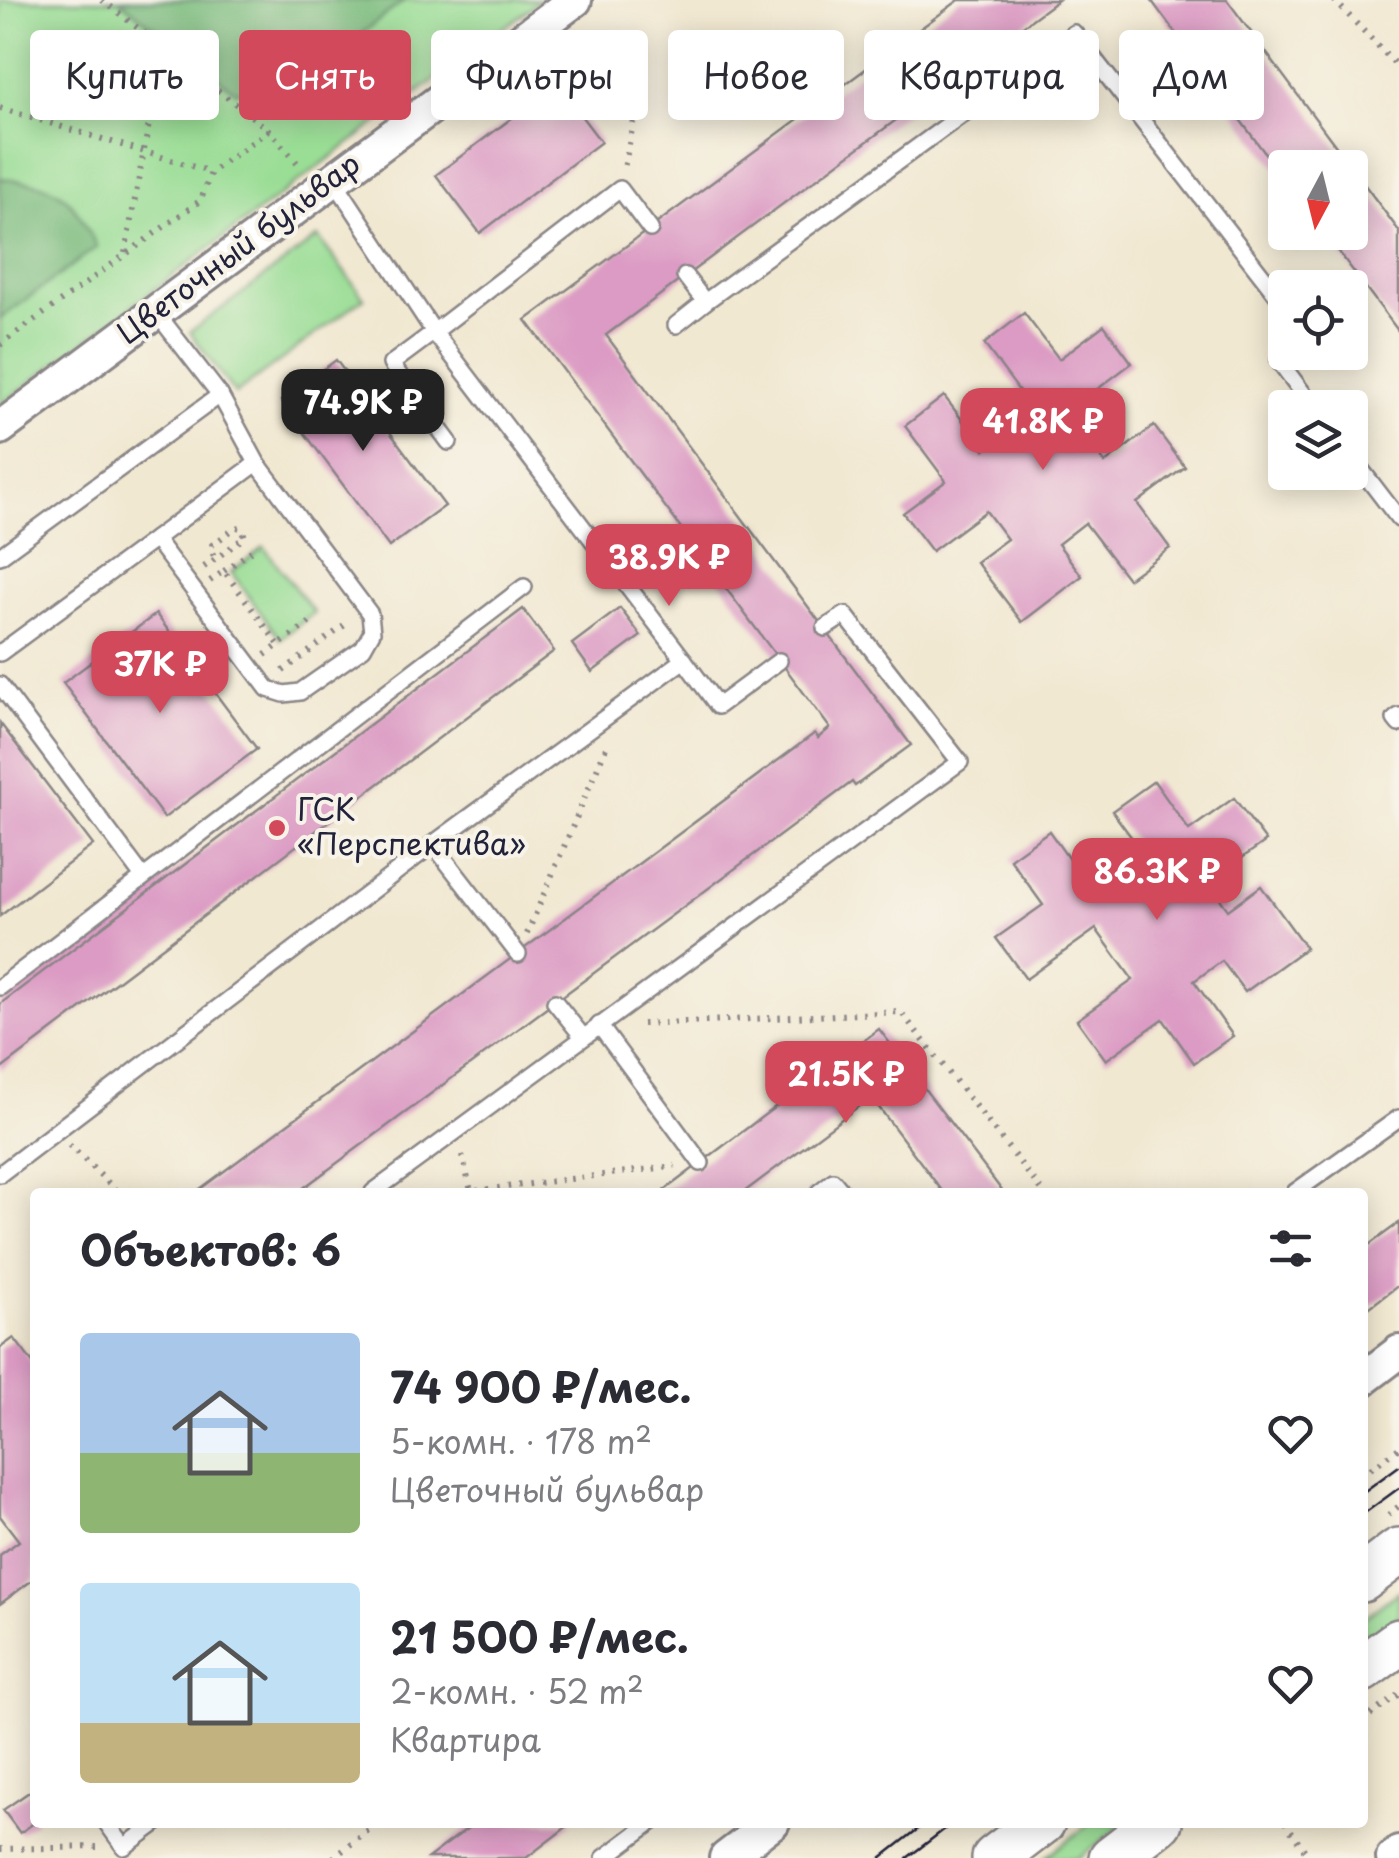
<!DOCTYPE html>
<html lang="ru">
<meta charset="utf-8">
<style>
body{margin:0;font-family:"Playpen Sans",sans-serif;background:#f2f2f3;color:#2b2b33;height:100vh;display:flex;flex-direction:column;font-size:38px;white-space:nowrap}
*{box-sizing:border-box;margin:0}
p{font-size:32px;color:#7c7c81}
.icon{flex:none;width:55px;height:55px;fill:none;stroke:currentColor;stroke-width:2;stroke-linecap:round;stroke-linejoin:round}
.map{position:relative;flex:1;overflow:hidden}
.side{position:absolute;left:30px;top:1188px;width:1338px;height:640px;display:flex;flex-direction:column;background:#fff;border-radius:10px;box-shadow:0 5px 25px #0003}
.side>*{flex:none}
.banner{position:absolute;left:30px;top:30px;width:1340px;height:90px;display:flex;gap:20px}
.needle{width:65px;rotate:187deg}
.controls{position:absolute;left:1268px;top:150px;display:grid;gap:20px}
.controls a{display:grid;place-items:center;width:100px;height:100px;border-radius:10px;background:#fff;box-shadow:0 5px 25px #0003;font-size:50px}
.price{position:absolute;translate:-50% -85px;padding:0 22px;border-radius:20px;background:#d1495b;color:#fff;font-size:32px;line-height:65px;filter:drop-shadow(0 2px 5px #0008)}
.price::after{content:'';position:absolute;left:50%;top:60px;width:30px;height:22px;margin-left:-15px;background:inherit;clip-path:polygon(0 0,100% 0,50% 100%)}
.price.current{background:#222;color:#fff}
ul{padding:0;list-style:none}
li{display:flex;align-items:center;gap:30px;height:250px;padding:0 50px}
li span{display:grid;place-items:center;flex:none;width:280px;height:200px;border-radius:10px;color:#555}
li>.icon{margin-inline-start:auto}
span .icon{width:120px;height:120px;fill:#fffc;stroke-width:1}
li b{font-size:42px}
h2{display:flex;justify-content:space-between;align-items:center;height:120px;padding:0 50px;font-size:42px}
.tag{padding:0 35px;border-radius:10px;background:#fff;box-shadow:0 5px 25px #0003;font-size:35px;line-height:90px}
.tag.current{background:#d1495b;color:#fff}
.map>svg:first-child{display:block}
.green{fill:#9add95;stroke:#5e8068;stroke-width:2.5}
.forest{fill:#7bbc7e;stroke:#4e6f5c;stroke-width:2.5}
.building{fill:#dc9bc4}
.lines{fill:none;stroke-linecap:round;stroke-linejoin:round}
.service-casing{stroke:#8a8586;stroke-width:20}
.minor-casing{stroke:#8a8586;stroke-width:38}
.secondary-casing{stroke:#8a8586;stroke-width:50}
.path{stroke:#8a8586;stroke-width:6;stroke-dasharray:2.5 8;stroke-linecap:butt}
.service{stroke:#fff;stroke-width:15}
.minor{stroke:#fff;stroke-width:32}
.secondary{stroke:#fff;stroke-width:45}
.tram{stroke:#22223b;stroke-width:2.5}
.poi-dot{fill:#d1495b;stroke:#f7f3e8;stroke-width:4}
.labels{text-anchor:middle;stroke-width:8;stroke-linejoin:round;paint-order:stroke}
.street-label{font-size:30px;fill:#22223b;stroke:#f7f3e8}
.poi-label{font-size:30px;fill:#22223b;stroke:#f7f3e8;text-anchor:start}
</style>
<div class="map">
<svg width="1399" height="1858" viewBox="0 0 1399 1858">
<rect width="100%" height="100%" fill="#f7f3e8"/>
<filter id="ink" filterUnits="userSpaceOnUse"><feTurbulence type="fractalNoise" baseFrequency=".01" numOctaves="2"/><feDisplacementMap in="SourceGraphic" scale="20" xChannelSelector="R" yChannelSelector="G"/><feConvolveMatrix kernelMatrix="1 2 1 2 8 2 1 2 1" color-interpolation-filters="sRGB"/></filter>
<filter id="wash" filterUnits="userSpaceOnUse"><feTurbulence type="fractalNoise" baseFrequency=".0048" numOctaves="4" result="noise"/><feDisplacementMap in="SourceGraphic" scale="40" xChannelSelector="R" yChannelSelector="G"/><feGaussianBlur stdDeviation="2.25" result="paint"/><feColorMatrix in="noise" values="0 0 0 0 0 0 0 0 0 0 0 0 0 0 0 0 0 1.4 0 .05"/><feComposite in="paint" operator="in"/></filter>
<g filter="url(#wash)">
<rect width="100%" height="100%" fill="#f1e8d1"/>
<g class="green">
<path d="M0 0H541L0 405Z"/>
<path d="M318 237 364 298 235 394 190 332Z"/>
<path d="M264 547 314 613 280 639 231 572Z"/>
<path d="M1399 1591V1617L1363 1644V1619Z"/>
<path d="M1091 1823H1125L1078 1858H1044Z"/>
</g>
<g class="forest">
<path d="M119 0H405L291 88 263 94 235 91Z"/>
<path d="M0 178C64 185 68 192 97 247L0 319Z"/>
</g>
<g id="blocks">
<g class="building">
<path d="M959 0H1058L606 335 911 745 855 786 852 782 298 1192H196L815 733 818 738 830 728 526 320Z"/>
<path d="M1151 0H1227L1399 231V332L1324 232H1350V168H1285V180Z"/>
<path d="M557 84 601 142 480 233 436 175Z"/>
<path d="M1024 313 1059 359 1104 325 1132 363 1067 412 1105 463 1154 426 1185 467 1137 503 1170 548 1128 579 1085 523 1058 544 1082 576 1022 622 976 562 1007 539 986 511 932 551 903 513 946 481 905 426 944 396 985 450 1035 412 984 344Z"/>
<path d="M336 360 445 506 389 547 281 401Z"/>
<path d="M620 608 641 636 592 672 572 644Z"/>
<path d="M523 609 554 651 0 1070V1004Z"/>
<path d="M156 614 257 749 164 818 63 683Z"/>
<path d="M0 723 93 845 0 916Z"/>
<path d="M1154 781 1189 830 1234 798 1266 841 1208 882 1228 910 1261 886 1306 948 1245 992 1222 961 1194 981 1233 1036 1194 1063 1163 1019 1106 1060 1077 1020 1133 980 1096 929 1026 979 996 938 1043 905 1010 859 1049 831 1097 899 1149 861 1112 811Z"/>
<path d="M879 1029 1003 1192H943L871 1097 744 1192H662Z"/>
<path d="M1399 1223V1285L1362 1313V1250Z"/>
<path d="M14 1338 35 1366V1578L0 1604V1555L19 1541 0 1516V1348Z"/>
<path d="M35 1788V1822L20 1833 3 1810Z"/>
<path d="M476 1822H573L526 1858H428Z"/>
</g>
</g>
</g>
<g filter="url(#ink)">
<use href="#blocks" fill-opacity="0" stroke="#8a8586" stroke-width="2.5"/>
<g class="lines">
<defs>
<g id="service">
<path d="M334 180 434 332 620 189 650 229"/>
<path d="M685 276 705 302 1074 33 1285 305"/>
<path d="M155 311 220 395 257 463 370 614 372 632 363 648 300 692 284 694 268 689 155 539 257 463"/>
<path d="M676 325 705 302"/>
<path d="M1292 352 1279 361 1314 408"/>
<path d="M1350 455 1399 519"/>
<path d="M0 556 220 395"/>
<path d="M0 653 155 539"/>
<path d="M684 660 718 706 779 661"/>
<path d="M0 685 143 877"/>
<path d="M1399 716 1395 719 1399 724"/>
<path d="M433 844 518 954"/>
<path d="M0 987 524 587"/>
<path d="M555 1002 583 1037"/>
<path d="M599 1025 701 1163"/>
<path d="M0 1174 433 844 684 660 434 332 391 364 449 442"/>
<path d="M373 1192 960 762 845 615 825 628"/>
<path d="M819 1192 833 1181 842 1192"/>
<path d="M1295 1192 1399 1118"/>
<path d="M106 1822 124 1847 158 1822"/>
<path d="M604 1858 652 1822"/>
</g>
<g id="minor">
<path d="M0 428 575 0"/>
<path d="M1362 1380 1399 1352"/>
<path d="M726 1858 773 1822"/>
<path d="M1393 1858 1399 1853"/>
</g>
<g id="secondary">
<path d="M1362 1579 1399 1551"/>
<path d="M1362 1669 1399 1642"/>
<path d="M995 1858 1042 1822"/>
<path d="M1112 1858 1159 1822"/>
</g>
</defs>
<use href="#service" class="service-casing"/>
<use href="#minor" class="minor-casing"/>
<use href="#secondary" class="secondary-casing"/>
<g class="path">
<path d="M102 0 269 130 300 166"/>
<path d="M1334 0 1399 68"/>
<path d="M575 35 634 120 624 168"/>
<path d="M0 108 211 172"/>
<path d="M125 253 163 48"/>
<path d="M0 345 201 200 211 172 269 130"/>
<path d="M204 567 245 537 242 528 236 527 212 545 211 551 216 559"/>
<path d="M224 571 258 546"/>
<path d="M210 581 224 571 279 645"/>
<path d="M265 655 313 620"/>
<path d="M283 671 349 622"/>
<path d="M206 682 225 668"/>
<path d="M527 934 608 743"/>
<path d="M642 1024 901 1012 1043 1192"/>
<path d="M69 1145 118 1192"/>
<path d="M462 1155 471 1191"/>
<path d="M466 1192 675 1166"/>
<path d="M1362 1475 1399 1448"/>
<path d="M1388 1515 1399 1506"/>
<path d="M1362 1721 1399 1694"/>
<path d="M1285 1822 1310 1858"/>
<path d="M0 1849 98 1847"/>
<path d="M333 1858 380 1822"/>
</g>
<use href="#service" class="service"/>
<use href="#minor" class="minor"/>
<use href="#secondary" class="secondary"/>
<g class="tram">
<path d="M1362 1493 1399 1466"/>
<path d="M1362 1515 1399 1488"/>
<path d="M881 1858 927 1822"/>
<path d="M907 1858 954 1822"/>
</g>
</g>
</g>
<circle class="poi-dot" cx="277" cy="828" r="10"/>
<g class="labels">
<g class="street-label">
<text transform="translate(239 249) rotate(-37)" y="10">Цветочный бульвар</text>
</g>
<g class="poi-label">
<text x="297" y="821">ГСК<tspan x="297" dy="34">«Перспектива»</tspan></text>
</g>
</g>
</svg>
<div class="controls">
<a><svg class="needle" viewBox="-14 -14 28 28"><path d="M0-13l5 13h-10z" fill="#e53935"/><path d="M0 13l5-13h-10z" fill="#7c7c81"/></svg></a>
<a><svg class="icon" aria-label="locate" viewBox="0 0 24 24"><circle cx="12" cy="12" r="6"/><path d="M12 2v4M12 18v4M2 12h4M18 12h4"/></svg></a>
<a><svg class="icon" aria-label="layers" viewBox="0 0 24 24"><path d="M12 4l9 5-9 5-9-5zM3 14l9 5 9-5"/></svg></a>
</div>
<b class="price current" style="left:363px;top:454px">74.9K ₽</b>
<b class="price" style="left:1043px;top:473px">41.8K ₽</b>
<b class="price" style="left:669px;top:609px">38.9K ₽</b>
<b class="price" style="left:160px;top:716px">37K ₽</b>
<b class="price" style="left:1157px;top:923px">86.3K ₽</b>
<b class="price" style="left:846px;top:1126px">21.5K ₽</b>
<div class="banner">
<a class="tag">Купить</a>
<a class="tag current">Снять</a>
<a class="tag">Фильтры</a>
<a class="tag">Новое</a>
<a class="tag">Квартира</a>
<a class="tag">Дом</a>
</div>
<section class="side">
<h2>Объектов: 6<svg class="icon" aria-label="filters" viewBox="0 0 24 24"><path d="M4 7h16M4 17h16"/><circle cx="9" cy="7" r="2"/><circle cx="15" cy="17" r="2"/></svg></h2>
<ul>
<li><span style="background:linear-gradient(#a9c7e8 60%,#8fb573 0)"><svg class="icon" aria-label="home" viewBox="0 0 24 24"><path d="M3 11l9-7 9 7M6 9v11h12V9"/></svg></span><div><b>74 900 ₽/мес.</b><p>5-комн. · 178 m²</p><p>Цветочный бульвар</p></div><svg class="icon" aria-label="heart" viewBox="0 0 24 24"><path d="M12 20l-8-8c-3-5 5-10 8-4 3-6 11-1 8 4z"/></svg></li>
<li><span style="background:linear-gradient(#bfe0f5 70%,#c2b280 0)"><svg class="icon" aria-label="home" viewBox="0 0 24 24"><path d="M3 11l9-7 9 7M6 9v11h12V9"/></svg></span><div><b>21 500 ₽/мес.</b><p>2-комн. · 52 m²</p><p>Квартира</p></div><svg class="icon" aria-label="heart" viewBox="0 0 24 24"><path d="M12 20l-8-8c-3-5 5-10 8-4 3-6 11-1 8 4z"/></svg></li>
</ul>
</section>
</div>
